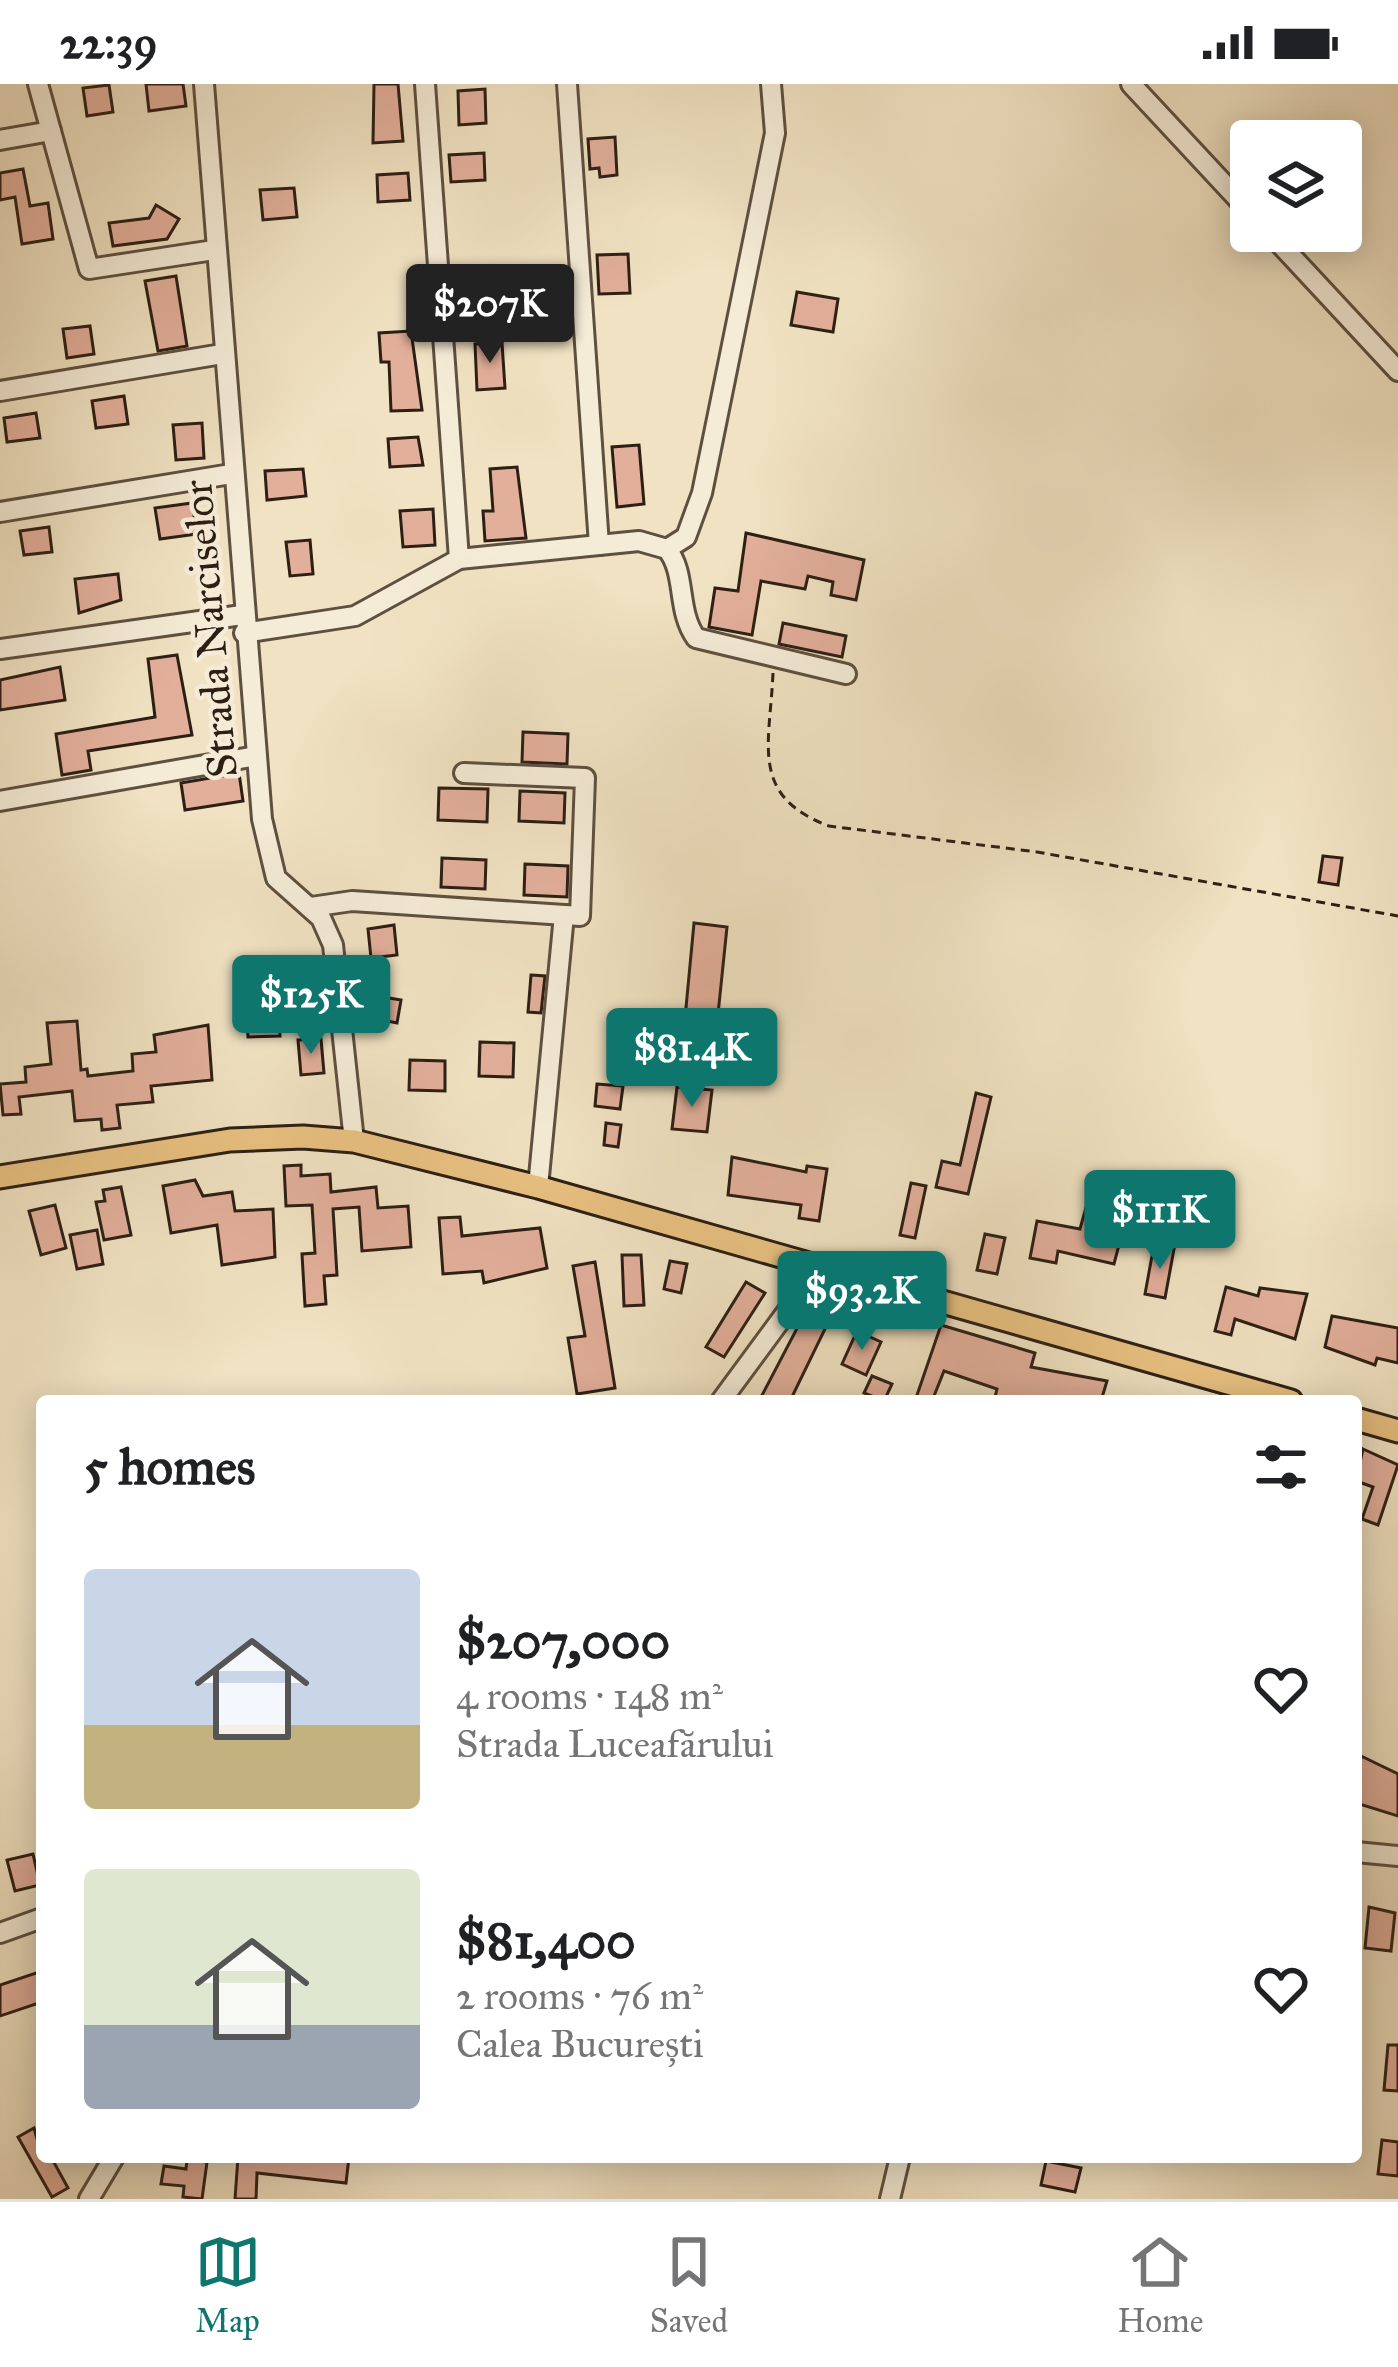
<!DOCTYPE html>
<meta charset="utf-8">
<style>
body{margin:0;font-family:"IM FELL Great Primer",serif;background:#f6f6f6;color:#202124;height:100vh;display:flex;flex-direction:column;font-size:45px;white-space:nowrap}
*{box-sizing:border-box;margin:0}
p{font-size:39px;color:#757577}
.icon{flex:none;width:66px;height:66px;fill:none;stroke:currentColor;stroke-width:2;stroke-linecap:round;stroke-linejoin:round}
.map{position:relative;flex:1;overflow:hidden}
.panel{position:absolute;left:36px;top:1311px;width:1326px;height:768px;display:flex;flex-direction:column;background:#fff;border-radius:12px;box-shadow:0 6px 30px #0003}
.panel>*{flex:none}
.controls{position:absolute;left:1230px;top:36px;display:grid;gap:24px}
.controls a{display:grid;place-items:center;width:132px;height:132px;border-radius:12px;background:#fff;box-shadow:0 6px 30px #0003;font-size:60px}
.price{position:absolute;translate:-50% -102px;padding:0 27px;border-radius:12px;background:#0f766e;color:#fff;font-size:39px;line-height:78px;filter:drop-shadow(0 3px 6px #0008)}
.price::after{content:'';position:absolute;left:50%;top:72px;width:36px;height:27px;margin-left:-18px;background:inherit;clip-path:polygon(0 0,100% 0,50% 100%)}
.price.on{background:#222;color:#fff}
ul{padding:0;list-style:none}
li{display:flex;align-items:center;gap:36px;height:300px;padding:0 48px}
li span{display:grid;place-items:center;flex:none;width:336px;height:240px;border-radius:12px;color:#555}
li>.icon{margin-inline-start:auto}
span .icon{width:144px;height:144px;fill:#fffc;stroke-width:1}
li b{font-size:51px}
h2{display:flex;justify-content:space-between;align-items:center;height:144px;padding:0 48px;font-size:51px}
.status{display:flex;justify-content:space-between;align-items:center;height:84px;padding:0 60px;background:#fff;direction:ltr}
.status svg{height:33px;fill:currentColor}
.dock{display:flex;justify-content:space-around;align-items:center;height:168px;border-top:3px solid #e0e0e0;background:#fff;font-size:33px;color:#757577}
.dock a{display:grid;justify-items:center;gap:6px}
.dock .on{color:#0f766e}
.map>svg:first-child{display:block}
.building{fill:#e2af9b;stroke:#2d1f14;stroke-width:3}
.lines{fill:none;stroke-linecap:round;stroke-linejoin:round}
.minor-casing{stroke:#5e5040;stroke-width:24}
.major-casing{stroke:#2d1f14;stroke-width:27}
.path{stroke:#2d1f14;stroke-width:3;stroke-dasharray:9 6;stroke-linecap:butt}
.minor{stroke:#f5ecd7;stroke-width:18}
.major{stroke:#e8c181;stroke-width:21}
.labels{text-anchor:middle;stroke-width:9;stroke-linejoin:round;paint-order:stroke}
.street-label{font-size:42px;fill:#2d1f14;stroke:#f5ecd7}
</style>
<div class="status"><b>22:39</b><svg viewBox="0 0 49 12"><path d="M0 12V9h3v3zM5 12V6h3v6zM10 12V3h3v9zM15 12V0h3v12zM26 1h20v11H26zM47 4h2v5h-2z"/></svg></div>
<div class="map">
<svg width="1398" height="2115" viewBox="0 0 1398 2115">
<rect width="100%" height="100%" fill="#f0e2c2"/>
<filter id="stains"><feTurbulence type="fractalNoise" baseFrequency=".00167" numOctaves="4"/><feColorMatrix values="0 0 0 0 .2 0 0 0 0 .09 0 0 0 0 .02 0 0 0 .5 -.17"/></filter>
<radialGradient id="worn" r=".72"><stop offset=".6" stop-color="#630" stop-opacity="0"/><stop offset="1" stop-color="#630" stop-opacity=".3"/></radialGradient>
<g class="building">
<path d="M146 0H183L186 22 149 27Z"/>
<path d="M374 0H398L403 57 373 59Z"/>
<path d="M109 1 113 28 87 32 83 4Z"/>
<path d="M485 5 486 39 459 41 458 7Z"/>
<path d="M615 53 617 91 600 93 599 84 590 85 588 55Z"/>
<path d="M484 69 485 96 451 98 449 71Z"/>
<path d="M23 85 30 122 48 119 53 155 22 160 15 113 0 116V89Z"/>
<path d="M408 89 410 116 378 118 377 91Z"/>
<path d="M294 104 297 133 263 136 260 106Z"/>
<path d="M156 121 179 135 167 155 113 162 109 139 149 134Z"/>
<path d="M628 170 630 209 599 210 597 171Z"/>
<path d="M176 192 187 262 158 267 145 197Z"/>
<path d="M797 208 838 215 833 248 791 241Z"/>
<path d="M90 242 94 270 67 274 63 245Z"/>
<path d="M411 247 422 326 391 327 389 278H381L379 249Z"/>
<path d="M502 259 505 304 477 306 475 260Z"/>
<path d="M124 312 128 340 96 344 92 317Z"/>
<path d="M36 329 40 354 7 358 4 334Z"/>
<path d="M202 339 204 374 176 376 173 341Z"/>
<path d="M418 353 423 381 390 383 388 355Z"/>
<path d="M639 361 644 420 617 423 612 363Z"/>
<path d="M517 383 526 454 485 457 483 427H493L490 385Z"/>
<path d="M303 385 306 412 267 416 265 387Z"/>
<path d="M192 419 197 450 160 455 155 424Z"/>
<path d="M433 425 435 461 403 463 400 427Z"/>
<path d="M49 443 52 468 24 471 20 447Z"/>
<path d="M746 449 864 476 856 516 831 511 833 498 808 492 805 505 761 497 752 551 709 543 715 504 738 507Z"/>
<path d="M310 456 313 490 290 492 286 458Z"/>
<path d="M118 490 121 516 79 529 75 495Z"/>
<path d="M783 539 846 552 842 573 779 560Z"/>
<path d="M177 571 192 651 88 667 91 686 62 691 56 650 155 633 148 575Z"/>
<path d="M60 583 65 616 0 626V596Z"/>
<path d="M523 648 568 650 567 680 522 678Z"/>
<path d="M239 689 243 717 185 726 181 699Z"/>
<path d="M439 704 488 705 487 738 438 736Z"/>
<path d="M520 707 565 709 564 739 519 737Z"/>
<path d="M1323 772 1342 774 1338 801 1319 798Z"/>
<path d="M442 774 486 776 485 805 441 803Z"/>
<path d="M525 780 568 782 567 813 524 811Z"/>
<path d="M694 839 727 843 714 969 682 966Z"/>
<path d="M394 841 397 871 371 874 368 845Z"/>
<path d="M286 880 289 909 270 910 267 881Z"/>
<path d="M531 891 545 892 541 929 528 928Z"/>
<path d="M377 912 401 916 397 939 373 934Z"/>
<path d="M278 917 280 952 248 953 246 919Z"/>
<path d="M77 937 81 986 87 985 88 992 133 987 132 970 156 968 154 951 208 941 212 996 151 1002 153 1018 117 1021 120 1044 102 1046 101 1035 75 1037 72 1007 19 1013 21 1030 3 1031 0 1000 26 998 25 983 51 980 47 939Z"/>
<path d="M321 955 324 989 301 991 298 956Z"/>
<path d="M480 958 514 959 513 993 479 992Z"/>
<path d="M410 976 445 977V1007L409 1006Z"/>
<path d="M597 1000 623 1002 620 1025 595 1022Z"/>
<path d="M677 1003 712 1006 707 1048 672 1045Z"/>
<path d="M976 1009 991 1013 968 1110 936 1103 942 1077 960 1081Z"/>
<path d="M606 1039 621 1041 618 1063 604 1061Z"/>
<path d="M732 1073 806 1088 807 1082 827 1085 819 1137 799 1134 801 1121 728 1111Z"/>
<path d="M301 1081V1092L330 1090 331 1108 376 1103 378 1124 408 1122 411 1163 362 1167 359 1123 333 1125 337 1191 324 1192 326 1220 305 1222 302 1170 315 1169 312 1121 286 1122 284 1082Z"/>
<path d="M195 1096 203 1112 232 1108 235 1127 273 1125 275 1173 222 1181 217 1141 171 1149 163 1102Z"/>
<path d="M911 1099 926 1102 915 1154 900 1151Z"/>
<path d="M121 1103 131 1151 104 1156 96 1118 105 1117 103 1106Z"/>
<path d="M1087 1120 1106 1124 1099 1152 1120 1157 1114 1180 1058 1167 1056 1179 1030 1174 1037 1137 1080 1145Z"/>
<path d="M55 1121 66 1164 41 1171 29 1127Z"/>
<path d="M460 1133 462 1152 540 1144 547 1184 484 1199 482 1187 443 1190 439 1134Z"/>
<path d="M97 1146 103 1180 77 1185 70 1151Z"/>
<path d="M985 1150 1005 1154 997 1190 977 1186Z"/>
<path d="M1154 1161 1174 1165 1165 1214 1145 1210Z"/>
<path d="M622 1171H641L644 1221 624 1222Z"/>
<path d="M670 1177 687 1180 681 1209 664 1205Z"/>
<path d="M595 1178 615 1304 577 1310 568 1254 585 1252 573 1182Z"/>
<path d="M746 1198 765 1209 724 1273 706 1263Z"/>
<path d="M1226 1203 1258 1212 1260 1204 1307 1210 1295 1255 1235 1235 1231 1251 1215 1247Z"/>
<path d="M804 1231 826 1243 790 1317H759Z"/>
<path d="M1332 1232 1398 1244V1279L1377 1274 1375 1281 1325 1263Z"/>
<path d="M941 1241 1035 1269 1031 1283 1107 1297 1101 1317H994L997 1305 944 1287 932 1317H915Z"/>
<path d="M857 1247 881 1258 866 1291 842 1280Z"/>
<path d="M872 1292 892 1300 884 1317 864 1309Z"/>
<path d="M1363 1365 1398 1381 1378 1441 1362 1435 1373 1403 1356 1397Z"/>
<path d="M1361 1672 1398 1690V1732L1356 1719Z"/>
<path d="M33 1770 40 1801 15 1807 7 1776Z"/>
<path d="M1369 1823 1395 1829 1391 1867 1365 1864Z"/>
<path d="M42 1887V1918L0 1932V1901Z"/>
<path d="M1388 1961H1398V2007L1384 2006Z"/>
<path d="M34 2044 42 2073H51L68 2104 52 2113 18 2053Z"/>
<path d="M1382 2056 1398 2058V2092L1378 2090Z"/>
<path d="M238 2073H349L346 2099 257 2089 256 2115H235Z"/>
<path d="M187 2076 207 2078 202 2115 183 2113 184 2102 161 2100 164 2082 186 2085Z"/>
<path d="M1046 2077 1081 2084 1075 2108 1041 2101Z"/>
</g>
<g class="lines">
<defs>
<g id="minor">
<path d="M38 0 89 185 214 166"/>
<path d="M204 0 262 735 276 794 321 834 333 861 354 1057"/>
<path d="M425 0 459 475"/>
<path d="M567 0 599 461"/>
<path d="M1131 0 1251 129"/>
<path d="M0 56 51 47"/>
<path d="M1268 147 1398 287"/>
<path d="M0 307 222 270"/>
<path d="M0 428 231 390"/>
<path d="M667 465 686 453 702 409 775 49 771 0"/>
<path d="M667 465C687 490 676 526 696 554L846 590"/>
<path d="M244 549 355 532 459 475 639 457 667 465"/>
<path d="M0 565 242 531"/>
<path d="M0 717 256 672"/>
<path d="M311 823 352 817 580 832 585 694 464 689"/>
<path d="M538 1103 564 831"/>
<path d="M721 1317 819 1184"/>
<path d="M1356 1768 1398 1772"/>
<path d="M0 1849 42 1834"/>
<path d="M89 2115 114 2073"/>
<path d="M890 2115 900 2073"/>
</g>
<g id="major">
<path d="M0 1093 230 1056 303 1053 354 1057 538 1103 1291 1317"/>
<path d="M1356 1335 1398 1347"/>
</g>
</defs>
<use href="#minor" class="minor-casing"/>
<use href="#major" class="major-casing"/>
<path class="path" d="M773 589C770 661 749 712 829 742L1037 768 1398 832"/>
<use href="#minor" class="minor"/>
<use href="#major" class="major"/>
</g>
<g class="labels">
<g class="street-label">
<text transform="translate(209 545) rotate(-95)" y="15">Strada Narciselor</text>
</g>
</g>
<rect width="100%" height="100%" filter="url(#stains)"/>
<rect width="100%" height="100%" fill="url(#worn)"/>
</svg>
<div class="controls">
<a><svg class="icon" aria-label="layers" viewBox="0 0 24 24"><path d="M12 4l9 5-9 5-9-5zM3 14l9 5 9-5"/></svg></a>
</div>
<b class="price on" style="left:490px;top:282px">$207K</b>
<b class="price" style="left:311px;top:973px">$125K</b>
<b class="price" style="left:692px;top:1026px">$81.4K</b>
<b class="price" style="left:1160px;top:1188px">$111K</b>
<b class="price" style="left:862px;top:1269px">$93.2K</b>
<section class="panel">
<h2>5 homes<svg class="icon" aria-label="filters" viewBox="0 0 24 24"><path d="M4 7h16M4 17h16"/><circle cx="9" cy="7" r="2"/><circle cx="15" cy="17" r="2"/></svg></h2>
<ul>
<li><span style="background:linear-gradient(#c9d6e8 65%,#c2b280 0)"><svg class="icon" aria-label="home" viewBox="0 0 24 24"><path d="M3 11l9-7 9 7M6 9v11h12V9"/></svg></span><div><b>$207,000</b><p>4 rooms · 148 m²</p><p>Strada Luceafărului</p></div><svg class="icon" aria-label="heart" viewBox="0 0 24 24"><path d="M12 20l-8-8c-3-5 5-10 8-4 3-6 11-1 8 4z"/></svg></li>
<li><span style="background:linear-gradient(#dfe7d0 65%,#9aa5b1 0)"><svg class="icon" aria-label="home" viewBox="0 0 24 24"><path d="M3 11l9-7 9 7M6 9v11h12V9"/></svg></span><div><b>$81,400</b><p>2 rooms · 76 m²</p><p>Calea București</p></div><svg class="icon" aria-label="heart" viewBox="0 0 24 24"><path d="M12 20l-8-8c-3-5 5-10 8-4 3-6 11-1 8 4z"/></svg></li>
</ul>
</section>
</div>
<nav class="dock">
<a class="on"><svg class="icon" aria-label="map" viewBox="0 0 24 24"><path d="M3 6l6-2 6 2 6-2v14l-6 2-6-2-6 2zM9 4v14M15 6v14"/></svg>Map</a>
<a><svg class="icon" aria-label="saved" viewBox="0 0 24 24"><path d="M7 4h10v16l-5-4-5 4z"/></svg>Saved</a>
<a><svg class="icon" aria-label="home" viewBox="0 0 24 24"><path d="M3 11l9-7 9 7M6 9v11h12V9"/></svg>Home</a>
</nav>
